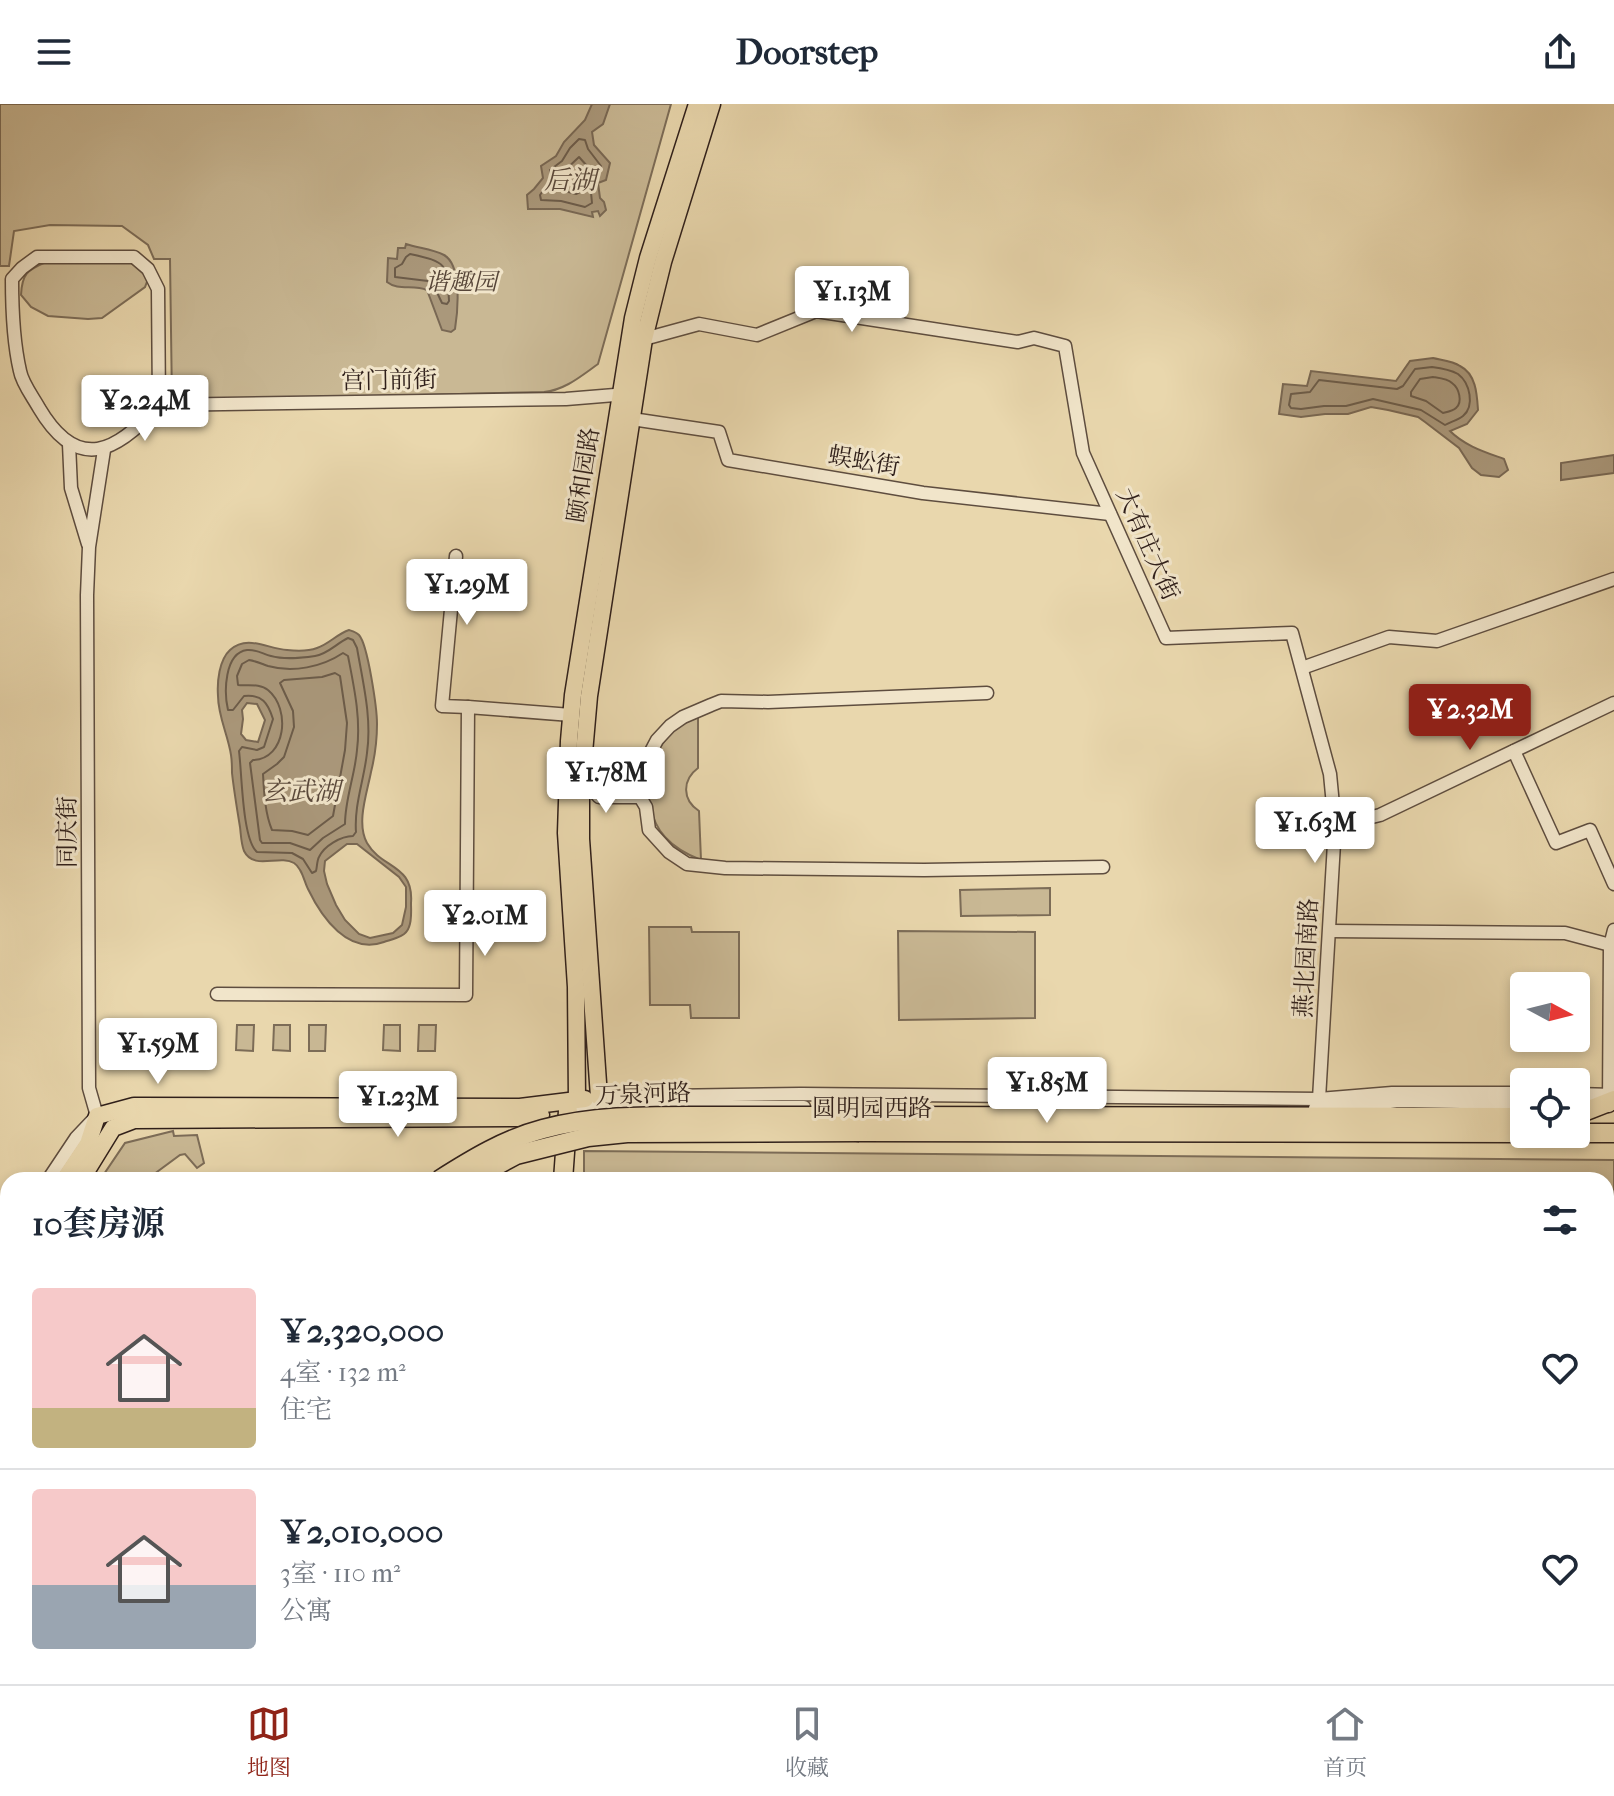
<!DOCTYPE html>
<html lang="zh">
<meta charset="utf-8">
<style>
body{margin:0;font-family:"IM FELL French Canon","Noto Serif SC",serif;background:#f6f6f7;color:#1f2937;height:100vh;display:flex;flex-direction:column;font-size:30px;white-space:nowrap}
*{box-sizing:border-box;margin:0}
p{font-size:26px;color:#747a83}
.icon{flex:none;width:44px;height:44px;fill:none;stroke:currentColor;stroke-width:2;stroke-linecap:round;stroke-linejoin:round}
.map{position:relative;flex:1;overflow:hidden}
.panel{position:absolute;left:0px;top:1068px;width:1614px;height:512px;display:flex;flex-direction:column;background:#fff;border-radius:24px 24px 0 0;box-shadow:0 4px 12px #0003}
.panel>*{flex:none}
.needle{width:52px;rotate:97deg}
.buttons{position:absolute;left:1510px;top:868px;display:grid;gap:16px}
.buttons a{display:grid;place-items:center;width:80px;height:80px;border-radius:8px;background:#fff;box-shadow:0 4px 12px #0003;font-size:40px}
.price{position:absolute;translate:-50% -68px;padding:0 18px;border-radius:8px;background:#fff;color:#222;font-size:26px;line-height:52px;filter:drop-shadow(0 2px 4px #0008)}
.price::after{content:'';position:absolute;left:50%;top:48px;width:24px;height:18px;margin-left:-12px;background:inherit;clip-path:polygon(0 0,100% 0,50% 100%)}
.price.current{background:#8f2418;color:#fff}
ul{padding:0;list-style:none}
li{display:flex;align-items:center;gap:24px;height:200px;padding:0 32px}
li+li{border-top:2px solid #e0e1e3}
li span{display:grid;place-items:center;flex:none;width:224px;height:160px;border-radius:8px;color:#555}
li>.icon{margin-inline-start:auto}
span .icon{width:96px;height:96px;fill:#fffc;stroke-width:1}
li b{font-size:34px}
h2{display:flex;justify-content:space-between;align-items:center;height:96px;padding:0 32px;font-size:34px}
header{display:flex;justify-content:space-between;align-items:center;height:104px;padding:0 32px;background:#fff;font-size:36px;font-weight:700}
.tab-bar{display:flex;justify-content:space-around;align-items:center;height:112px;border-top:2px solid #e0e1e3;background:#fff;font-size:22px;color:#747a83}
.tab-bar a{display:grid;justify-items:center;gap:4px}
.tab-bar .current{color:#8f2418}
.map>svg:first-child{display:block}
.green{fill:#c9b894;stroke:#7c6c57;stroke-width:2}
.water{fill:#aa987b;stroke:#796854;stroke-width:2;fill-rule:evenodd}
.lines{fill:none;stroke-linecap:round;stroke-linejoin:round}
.shore{stroke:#6c5c4a;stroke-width:2}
.canal{stroke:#aa987b;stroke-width:9}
.river{stroke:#aa987b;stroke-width:16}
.minor-casing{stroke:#5e4d3f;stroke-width:15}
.major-casing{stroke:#2f1f1a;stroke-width:19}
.highway-casing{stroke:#2f1f1a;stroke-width:21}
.minor{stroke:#f1e5ca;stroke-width:12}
.major{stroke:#e9d7ad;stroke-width:16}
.highway{stroke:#e9d7ad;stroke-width:18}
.highway-bridge-casing{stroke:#2f1f1a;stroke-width:21;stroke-linecap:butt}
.highway-bridge{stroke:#e9d7ad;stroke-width:18}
.labels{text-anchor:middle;stroke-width:6;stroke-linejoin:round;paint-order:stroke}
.park-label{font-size:24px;font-style:italic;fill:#564538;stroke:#f1e5ca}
.street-label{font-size:24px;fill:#2f1f1a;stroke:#f1e5ca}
.water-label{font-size:26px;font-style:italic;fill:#5a493c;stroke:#f1e5ca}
</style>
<header><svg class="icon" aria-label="menu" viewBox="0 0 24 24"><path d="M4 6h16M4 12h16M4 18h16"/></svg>Doorstep<svg class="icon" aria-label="share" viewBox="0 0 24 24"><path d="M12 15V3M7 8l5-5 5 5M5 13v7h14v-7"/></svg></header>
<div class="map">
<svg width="1614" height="1580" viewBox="0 0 1614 1580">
<rect width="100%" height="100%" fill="#e9d7ad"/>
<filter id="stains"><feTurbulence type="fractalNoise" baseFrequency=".0025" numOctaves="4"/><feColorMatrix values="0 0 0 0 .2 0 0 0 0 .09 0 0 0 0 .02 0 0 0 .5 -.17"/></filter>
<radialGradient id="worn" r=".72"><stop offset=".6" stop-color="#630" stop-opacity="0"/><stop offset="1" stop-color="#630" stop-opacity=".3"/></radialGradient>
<g class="green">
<path d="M0 0H671L598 260C581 272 565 286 544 288L172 297 170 155H154L148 141 122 122 50 121 14 127 9 162H0Z"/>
<path d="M46 158H129L139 164 148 175 145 183 102 214 88 215 48 212 31 203 21 191C22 170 27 166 46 158Z"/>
<path d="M698 613V664C682 676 682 696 699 707L701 756C688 751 674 743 665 733 651 718 644 687 649 667 653 651 667 630 681 621 686 618 692 615 698 613Z"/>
<path d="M1050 784V811L961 812 960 786Z"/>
<path d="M649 823H691L692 828H739V914H691L690 901H650Z"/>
<path d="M898 827 1035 828V914L899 916Z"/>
<path d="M237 921H254L253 947 236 946Z"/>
<path d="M274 921H290V947L273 946Z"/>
<path d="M309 921H326L325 947H309Z"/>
<path d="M384 921H400V947L383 946Z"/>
<path d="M419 921H436L435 947H418Z"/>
<path d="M173 1027 174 1032 197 1031 204 1059 197 1064 185 1050 180 1051 146 1076H100L125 1039Z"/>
<path d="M584 1047 1614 1056V1580H0V1471L8 1466V1572H1606V1076H584Z"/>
</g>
<g class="water">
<path d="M592 0H610L603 20 592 28 594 41 610 59 606 76 598 79 600 94 604 98 606 106 600 112 598 107 592 108 593 113 560 105H528L527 91 534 85 543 74 541 62 556 52 564 38 585 16Z"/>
<path d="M406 140C418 144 433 145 444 151 462 161 458 206 455 225L451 228 442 226 427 186C414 180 398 187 387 178L388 154 397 155 398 144H405Z"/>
<path d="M1433 254C1441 256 1453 257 1460 262 1476 270 1477 290 1478 306L1467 320 1450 327C1465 342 1485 348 1504 355L1508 366 1499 373 1481 371 1472 364 1459 344 1425 318 1418 313 1388 306 1371 303 1348 310H1325L1301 313 1279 310 1283 280 1307 282 1311 267 1396 277 1410 257Z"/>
<path d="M1614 351V369L1561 376V359Z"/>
<path d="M349 526C352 527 356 528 359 531 368 541 377 605 377 620 377 636 375 652 371 668 367 689 356 719 367 739 382 765 414 760 411 799 411 806 412 816 409 823 406 833 393 835 384 838 348 851 322 814 308 785 304 777 302 764 294 759 279 750 254 767 244 747 241 739 241 731 240 723 237 705 234 687 232 669 232 663 232 657 231 651 228 631 218 612 218 592 217 578 219 556 230 546 247 530 268 545 287 546 296 547 309 547 317 544 329 540 337 530 349 526ZM247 599 257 600 265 616 258 638 246 636 241 630 243 615 242 606ZM347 740H357L399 773 406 783V803L402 821 393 829 370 834 359 830 345 816 336 801 327 780 324 767 325 757Z"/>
<path d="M619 1572H719L730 1580H714L691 1573 664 1580H614Z"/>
</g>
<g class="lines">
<g class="shore">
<path d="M579 35 585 36 588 45 601 62 599 69 590 78 592 99 585 103 561 97 541 96 540 91 550 77V66L562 57 570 44Z"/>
<path d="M579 53 588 63 581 75 580 88 576 90 561 86 559 83 561 70Z"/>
<path d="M410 150C448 158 447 160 449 197L447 200 442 199 434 182 428 177 395 173V164L402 160 406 153Z"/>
<path d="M1432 263C1440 264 1451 266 1458 270 1470 279 1475 302 1463 312 1458 316 1450 318 1445 321L1421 306 1373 295 1346 302H1324L1301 305 1291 304 1289 301 1291 290 1310 288 1319 276 1397 285 1403 282 1415 265Z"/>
<path d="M1433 273C1439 274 1448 275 1452 279 1459 284 1463 298 1456 304 1453 307 1447 308 1443 309L1426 297 1411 292V288L1420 275Z"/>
<path d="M348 534 353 536 357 544C363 579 372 614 367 649 364 676 354 701 356 728L353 732C341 732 324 742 319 753 317 756 317 764 316 767L312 769 303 755 292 749 257 748C242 735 242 669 239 647L242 643 257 646 264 643 273 615C268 599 262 590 244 592L233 606H228C224 589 224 549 247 546 256 545 263 550 271 552 285 556 301 554 315 552 328 550 337 539 348 534Z"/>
<path d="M343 549 348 552C354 583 361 614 357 646 355 671 345 695 345 720L323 734 310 746 290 739H262L260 736 250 659 253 656C286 655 291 605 268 586 260 579 247 582 238 581L237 572 242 560 249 556C256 557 262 560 268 562 293 569 322 563 343 549Z"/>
<path d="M335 569 340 572 347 619 345 646 333 712 308 731 292 727 272 726C265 710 264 688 263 670L277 660 284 653 294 623 293 607 280 579 284 576 322 573Z"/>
</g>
<g class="canal">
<path d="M1606 1161H1608"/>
<path d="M1606 1292 1614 1296"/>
<path d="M1606 1329 1614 1322"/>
<path d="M1606 1546H1614"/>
<path d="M853 1580 872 1572"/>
<path d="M1579 1580 1580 1572"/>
</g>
<path class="river" d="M91 1580V1572"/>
<defs>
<g id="minor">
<path d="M37 153H134L148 165 158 185 159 301C117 348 78 370 39 304 33 293 22 279 20 267 13 237 12 205 12 175L22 164Z"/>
<path d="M644 235 699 220 757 231 816 207 1018 238 1034 234 1065 242 1083 349 1166 534 1292 529 1330 670 1335 722 1319 995"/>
<path d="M159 301 566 295 627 290"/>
<path d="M632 315 719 328 728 356 923 389 1110 410"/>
<path d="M69 340 71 384 88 440"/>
<path d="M456 452 442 602 468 603"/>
<path d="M1302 564 1389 533 1437 537 1614 475"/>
<path d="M987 589 768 598 721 597 711 601 683 613 670 622 657 636 647 655 640 680V693L646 703 649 726 669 748 687 760 725 764 924 766 1103 763"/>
<path d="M1514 647 1556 739 1590 726 1614 780"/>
<path d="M589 682 598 670 643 668"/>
<path d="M581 683 589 682 599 693H640"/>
<path d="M1335 722 1380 711 1614 599"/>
<path d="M1330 827 1565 829 1614 842"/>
<path d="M217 890 466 891 468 603 571 611"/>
<path d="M1576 990 1614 991"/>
<path d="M599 993 801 990 1319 995 1392 989H1524"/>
<path d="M1609 1002 1610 842 1614 826"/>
<path d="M1315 1004 1349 1003 1398 997 1524 999"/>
<path d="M568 1007 591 1003H804"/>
<path d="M97 1012 89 984 87 491 89 443 104 346"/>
<path d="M48 1076 76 1034 95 1014"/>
<path d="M0 1149 8 1137"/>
<path d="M0 1464 8 1458"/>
</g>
<g id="major">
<path d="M599 993 581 735V683L589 592 644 235 663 158 712 0"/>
<path d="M577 995 576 883 566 729 569 637 573 591 633 214 648 154 697 0"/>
<path d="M64 1076 88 1040 97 1012 134 1002 520 1003 585 995"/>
<path d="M81 1076 113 1024 134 1016 519 1014 541 1011"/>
<path d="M0 1174 8 1162"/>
<path d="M0 1205 8 1192"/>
</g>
<g id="highway">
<path d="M1576 1011 1614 996"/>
<path d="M861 1012 1524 1013"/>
<path d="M859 1028 1524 1029"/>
<path d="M1576 1029H1614"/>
<path d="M563 1076 568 1007"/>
<path d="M0 1429 8 1423"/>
<path d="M0 1450 8 1444"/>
</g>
</defs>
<use href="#minor" class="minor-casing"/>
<use href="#major" class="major-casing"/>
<use href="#highway" class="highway-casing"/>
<use href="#minor" class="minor"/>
<use href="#major" class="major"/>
<use href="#highway" class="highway"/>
<defs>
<g id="highway-bridge">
<path d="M439 1076C472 1055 505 1035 543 1025 595 1011 648 1012 702 1012 755 1012 808 1012 861 1012"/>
<path d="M470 1076 516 1051 588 1033 627 1029 859 1028"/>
</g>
</defs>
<use href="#highway-bridge" class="highway-bridge-casing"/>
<use href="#highway-bridge" class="highway-bridge"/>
</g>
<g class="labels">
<g class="park-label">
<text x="461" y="186">谐趣园</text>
</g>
<g class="street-label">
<text transform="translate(389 276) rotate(-1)" y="8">宫门前街</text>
<text transform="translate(864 357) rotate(10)" y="8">蜈蚣街</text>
<text transform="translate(583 371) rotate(-81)" y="8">颐和园路</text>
<text transform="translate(1148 440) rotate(66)" y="8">大有庄大街</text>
<text transform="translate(67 728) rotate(-90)" y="8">同庆街</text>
<text transform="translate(1306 854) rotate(-87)" y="8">燕北园南路</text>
<text transform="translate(643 990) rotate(-2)" y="8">万泉河路</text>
<text x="872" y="1012">圆明园西路</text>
</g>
<g class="water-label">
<text x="570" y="85">后湖</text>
<text x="301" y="696">玄武湖</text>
</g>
</g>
<rect width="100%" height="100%" filter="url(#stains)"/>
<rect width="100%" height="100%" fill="url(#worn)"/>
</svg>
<div class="buttons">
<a><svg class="needle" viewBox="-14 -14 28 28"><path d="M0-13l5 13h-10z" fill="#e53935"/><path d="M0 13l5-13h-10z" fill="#747a83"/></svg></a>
<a><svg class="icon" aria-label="locate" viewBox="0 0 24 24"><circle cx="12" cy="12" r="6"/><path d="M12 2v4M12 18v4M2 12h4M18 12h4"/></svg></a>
</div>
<b class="price" style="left:852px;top:230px">¥1.13M</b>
<b class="price" style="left:145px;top:339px">¥2.24M</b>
<b class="price" style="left:467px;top:523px">¥1.29M</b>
<b class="price current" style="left:1470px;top:648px">¥2.32M</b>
<b class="price" style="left:606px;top:711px">¥1.78M</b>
<b class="price" style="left:1315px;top:761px">¥1.63M</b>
<b class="price" style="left:485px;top:854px">¥2.01M</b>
<b class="price" style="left:158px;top:982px">¥1.59M</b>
<b class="price" style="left:1047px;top:1021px">¥1.85M</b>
<b class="price" style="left:398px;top:1035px">¥1.23M</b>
<section class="panel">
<h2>10套房源<svg class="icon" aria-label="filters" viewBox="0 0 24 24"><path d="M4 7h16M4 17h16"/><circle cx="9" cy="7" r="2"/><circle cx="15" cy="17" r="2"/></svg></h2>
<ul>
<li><span style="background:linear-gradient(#f6c9c9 75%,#c2b280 0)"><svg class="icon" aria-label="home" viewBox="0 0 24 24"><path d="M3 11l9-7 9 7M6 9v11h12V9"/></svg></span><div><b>¥2,320,000</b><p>4室 · 132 m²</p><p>住宅</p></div><svg class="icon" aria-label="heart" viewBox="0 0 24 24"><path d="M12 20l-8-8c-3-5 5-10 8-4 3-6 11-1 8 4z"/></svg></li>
<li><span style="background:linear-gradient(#f6c9c9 60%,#9aa5b1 0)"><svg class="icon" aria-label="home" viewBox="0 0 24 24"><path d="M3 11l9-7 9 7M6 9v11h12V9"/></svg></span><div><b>¥2,010,000</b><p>3室 · 110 m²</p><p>公寓</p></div><svg class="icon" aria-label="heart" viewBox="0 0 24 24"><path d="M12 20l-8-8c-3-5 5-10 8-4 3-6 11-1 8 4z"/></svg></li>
</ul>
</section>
</div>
<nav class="tab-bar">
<a class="current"><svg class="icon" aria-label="map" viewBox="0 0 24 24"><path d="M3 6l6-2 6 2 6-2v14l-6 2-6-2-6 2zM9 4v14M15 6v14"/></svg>地图</a>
<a><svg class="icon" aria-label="saved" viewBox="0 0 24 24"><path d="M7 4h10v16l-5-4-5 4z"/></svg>收藏</a>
<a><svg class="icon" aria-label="home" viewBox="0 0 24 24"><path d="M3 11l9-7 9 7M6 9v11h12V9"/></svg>首页</a>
</nav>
